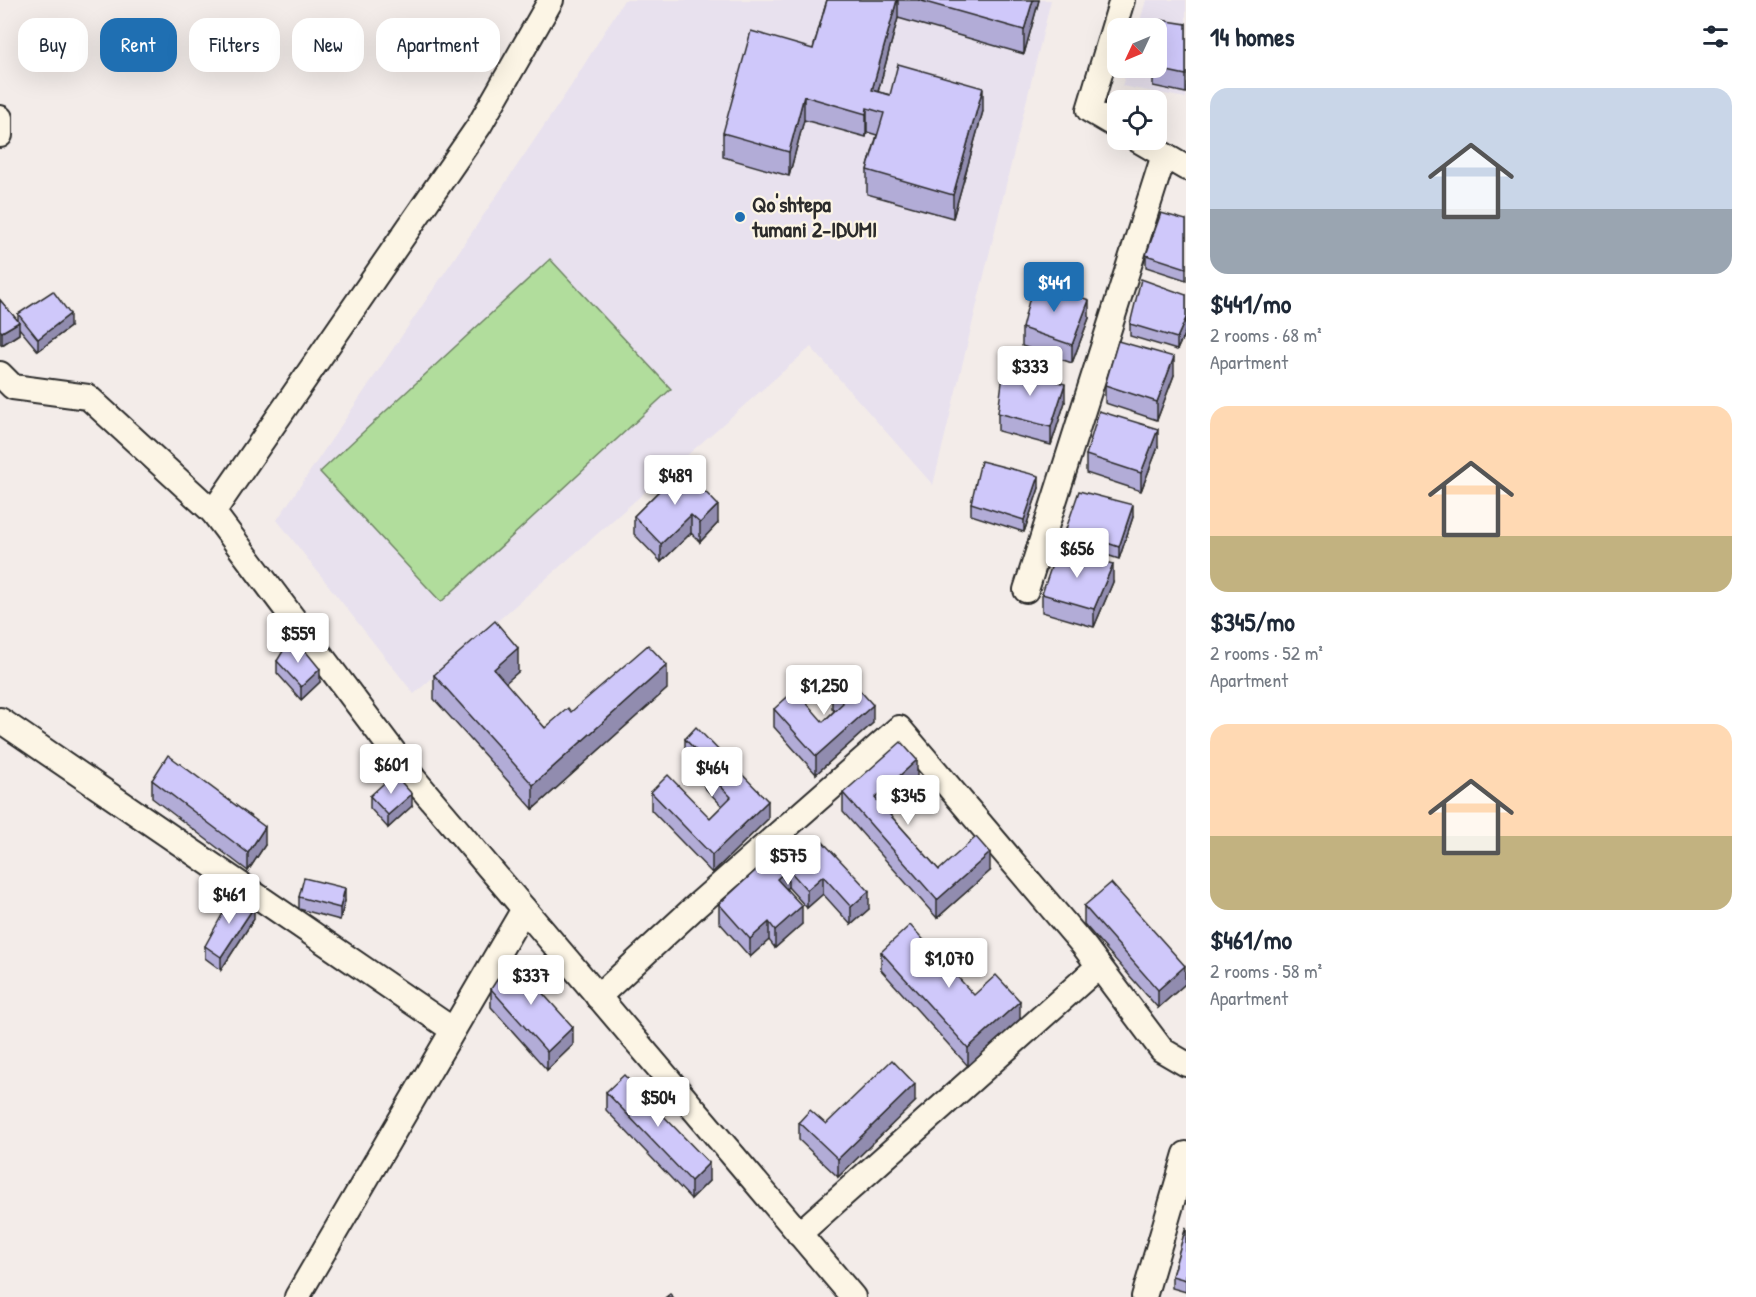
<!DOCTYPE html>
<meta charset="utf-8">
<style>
body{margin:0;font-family:"Patrick Hand",sans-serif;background:#f2f2f3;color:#1f2937;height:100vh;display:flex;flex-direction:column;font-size:22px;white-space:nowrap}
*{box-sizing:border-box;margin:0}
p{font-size:20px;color:#747a83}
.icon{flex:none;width:33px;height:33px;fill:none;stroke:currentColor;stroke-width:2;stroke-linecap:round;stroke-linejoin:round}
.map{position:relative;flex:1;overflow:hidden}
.drawer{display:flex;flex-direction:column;background:#fff;width:570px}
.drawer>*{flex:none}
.hud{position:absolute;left:18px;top:18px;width:570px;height:54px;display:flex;gap:12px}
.needle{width:39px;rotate:226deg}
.fabs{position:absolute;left:1107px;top:18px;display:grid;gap:12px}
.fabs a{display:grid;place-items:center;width:60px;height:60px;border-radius:12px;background:#fff;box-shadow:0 6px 24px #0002;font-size:30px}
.price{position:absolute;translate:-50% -51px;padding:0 14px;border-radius:6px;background:#fff;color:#222;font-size:20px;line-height:39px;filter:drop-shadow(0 2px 3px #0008)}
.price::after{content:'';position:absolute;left:50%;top:36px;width:18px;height:14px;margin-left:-9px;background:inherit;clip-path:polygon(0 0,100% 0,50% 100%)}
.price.current{background:#1f6fb2;color:#fff}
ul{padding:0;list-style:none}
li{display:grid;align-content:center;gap:12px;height:318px;padding:0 24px}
li span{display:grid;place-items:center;height:186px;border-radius:18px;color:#555}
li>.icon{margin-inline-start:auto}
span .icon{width:108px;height:108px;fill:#fffc;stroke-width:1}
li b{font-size:26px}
h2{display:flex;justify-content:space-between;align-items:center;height:72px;padding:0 24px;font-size:26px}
.pill{padding:0 21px;border-radius:18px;background:#fff;box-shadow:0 6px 24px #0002;font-size:21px;line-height:54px}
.pill.current{background:#1f6fb2;color:#fff}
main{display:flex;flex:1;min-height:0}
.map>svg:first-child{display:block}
.built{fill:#e8e1ee}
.green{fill:#b1dd9c;stroke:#6e8464;stroke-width:1.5}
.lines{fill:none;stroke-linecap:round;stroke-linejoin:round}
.minor-casing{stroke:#2b2b2b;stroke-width:28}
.minor{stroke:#fcf5e5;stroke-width:24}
.wall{fill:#b2acd7;stroke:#2b2b2b;stroke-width:1.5}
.shaded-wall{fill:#918caf;stroke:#2b2b2b;stroke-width:1.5}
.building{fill:#cfc8fa;stroke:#2b2b2b;stroke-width:1.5}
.poi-dot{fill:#1f6fb2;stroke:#fcf5e5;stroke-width:2}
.labels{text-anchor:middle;stroke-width:4.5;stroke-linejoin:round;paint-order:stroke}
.poi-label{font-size:22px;font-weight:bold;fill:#2b2b2b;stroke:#fcf5e5;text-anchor:start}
</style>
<main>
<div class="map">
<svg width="1186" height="1297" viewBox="0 0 1186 1297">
<rect width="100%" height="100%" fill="#f3ece9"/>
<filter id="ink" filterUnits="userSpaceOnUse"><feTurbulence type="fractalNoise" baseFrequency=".0167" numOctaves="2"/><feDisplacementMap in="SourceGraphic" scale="12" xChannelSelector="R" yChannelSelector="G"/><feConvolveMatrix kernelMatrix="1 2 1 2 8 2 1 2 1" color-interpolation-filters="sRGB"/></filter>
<g filter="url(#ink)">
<g class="built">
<path d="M624 0H1051L933 485 811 347 414 694 277 520 571 86Z"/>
<path d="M1146 0H1186V98L1122 86 1128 68H1156V28H1138Z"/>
</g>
<path class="green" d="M550 259 671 389 441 602 320 472Z"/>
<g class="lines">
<defs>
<g id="minor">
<path d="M551 0 479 126 213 512 414 779 853 1297"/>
<path d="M0 118V135"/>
<path d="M1118 127 1089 110 1122 0"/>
<path d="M1138 140 1186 168"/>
<path d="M0 374 13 387 88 397 213 512"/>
<path d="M1026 590 1164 155"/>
<path d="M0 720 453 1030"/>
<path d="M598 997 695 907 899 728 1084 946 1162 1050 1186 1064"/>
<path d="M799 1234 1099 966"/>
<path d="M297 1297 524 909"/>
<path d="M1144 1297 1186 1154"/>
</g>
</defs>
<use href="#minor" class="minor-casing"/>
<use href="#minor" class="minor"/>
</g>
<g class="wall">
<path d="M826 0H1039L1024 54 898 18 878 92 890 95 983 111 953 218 867 194V170L877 135 867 132 866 137 804 120 789 176 723 157V133L813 49 827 0Z"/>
<path d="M1186 24V93L1153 86V68Z"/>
<path d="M1186 220V280L1146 267V255Z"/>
<path d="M1186 295V330L1177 350 1130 336V324Z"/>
<path d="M0 300 18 321V314L70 327 38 351 19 328V334L2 345 0 343Z"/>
<path d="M1089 318 1072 363 1022 346V328Z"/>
<path d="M1174 375 1157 420 1105 403V385Z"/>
<path d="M1065 402 1051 445 998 431V413Z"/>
<path d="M1158 447 1141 491 1086 473V455Z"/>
<path d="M682 468 718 523 700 542 691 533 661 562 634 534V516Z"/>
<path d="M1039 488 1024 532 971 515V503Z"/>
<path d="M1133 517 1119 559 1066 542V529Z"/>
<path d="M1113 582 1094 627 1042 612V594Z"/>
<path d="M277 661 320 682 301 700 277 673Z"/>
<path d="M518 672 505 683 545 728 571 712 667 689 533 809 434 699V675Z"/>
<path d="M832 690 873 723 816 774 774 727V709L823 722 834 711 832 708Z"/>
<path d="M685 739 768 819 712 873 651 810V792L710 818 722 806 704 787V777L685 757Z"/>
<path d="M917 778 884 808 939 870 990 871 937 918 843 812V793Z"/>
<path d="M152 780 265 845 248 871 152 798Z"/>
<path d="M370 796 412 806 388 828 370 808Z"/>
<path d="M790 839 869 909 851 925 823 894 807 908 788 887 786 888 802 924 775 948 769 940 750 957 719 922V904Z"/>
<path d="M299 897 345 901 340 920 299 909Z"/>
<path d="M1084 906 1185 984 1158 1008 1084 924Z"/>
<path d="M254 919 221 970 205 958V946Z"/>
<path d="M881 952 974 995 1020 1019 968 1066 881 970Z"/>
<path d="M491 989 573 1045 547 1070 491 1007Z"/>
<path d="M606 1092 709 1181 691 1199 606 1110Z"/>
<path d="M915 1102 838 1177 799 1140V1122L826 1124Z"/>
<path d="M1186 1227V1292L1172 1288V1276Z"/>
</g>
<g class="shaded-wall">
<path d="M897 0H898V18L873 110 872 90Z"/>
<path d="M1033 0H1039L1024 54V30Z"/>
<path d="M983 88V111L953 218V195Z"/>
<path d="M804 96V120L789 176V152Z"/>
<path d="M867 108V132L866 137V114Z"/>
<path d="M1089 300V318L1072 363V345Z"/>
<path d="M70 314V327L38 351V339Z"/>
<path d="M1186 318V330L1177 350V338Z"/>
<path d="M19 322V334L2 345V332Z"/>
<path d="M1174 357V375L1157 420V402Z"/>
<path d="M1065 384V402L1051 445V427Z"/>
<path d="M1158 429V447L1141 491V473Z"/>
<path d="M1039 476V488L1024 532V520Z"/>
<path d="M718 505V523L700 542V523Z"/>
<path d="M1133 505V517L1119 559V547Z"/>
<path d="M691 515V533L661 562V544Z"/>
<path d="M1113 564V582L1094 627V609Z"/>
<path d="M518 648V672L494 693V669Z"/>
<path d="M667 665V689L533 809V785Z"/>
<path d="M320 669V682L301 700V687Z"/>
<path d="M873 705V723L816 774V756Z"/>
<path d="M917 760V778L875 816V798Z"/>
<path d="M412 794V806L388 828V815Z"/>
<path d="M768 801V819L712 873V855Z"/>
<path d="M265 827V845L248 871V853Z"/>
<path d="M990 853V871L937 918V900Z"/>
<path d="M788 869V887L777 897V879Z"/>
<path d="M823 876V894L807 908V890Z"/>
<path d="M345 888V901L340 920V908Z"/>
<path d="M869 891V909L851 925V907Z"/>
<path d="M802 906V924L775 948V930Z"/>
<path d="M254 907V919L221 970V957Z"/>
<path d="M769 922V940L750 957V939Z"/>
<path d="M1185 966V984L1158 1008V990Z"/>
<path d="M1020 1001V1019L968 1066V1048Z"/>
<path d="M573 1027V1045L547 1070V1052Z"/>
<path d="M915 1084V1102L838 1177V1159Z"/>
<path d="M709 1163V1181L691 1199V1181Z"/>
</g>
<g class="building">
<path d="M827 0H897L872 90 890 95 898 64 983 88 953 195 867 170 884 113 867 108 866 114 804 96 789 152 723 133 751 31 813 49Z"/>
<path d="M918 0H1033L1024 30Z"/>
<path d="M1161 20 1186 24V75L1153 68H1156V46Z"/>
<path d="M1161 213 1186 220V268L1146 255Z"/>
<path d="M1141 279 1186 295V318L1177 338 1130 324Z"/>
<path d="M1034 281 1089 300 1072 345 1022 328Z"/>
<path d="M53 291 70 314 38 339 18 314Z"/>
<path d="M0 300 19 322 2 332 0 330Z"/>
<path d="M1118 341 1174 357 1157 402 1105 385Z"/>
<path d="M1004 367 1065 384 1051 427 998 413Z"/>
<path d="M1099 411 1158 429 1141 473 1086 455Z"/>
<path d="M981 461 1039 476 1024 520 971 503Z"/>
<path d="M682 468 718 505 700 523 691 515 661 544 634 516Z"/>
<path d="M1079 491 1133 505 1119 547 1066 529Z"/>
<path d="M1057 550 1113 564 1094 609 1042 594Z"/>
<path d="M495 621 518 648 494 669 545 728 568 708 571 712 648 645 667 665 533 785 434 675Z"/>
<path d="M298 642 320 669 301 687 277 661 286 646Z"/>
<path d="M847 676 873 705 816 756 774 709 795 690 823 722 843 703 832 690Z"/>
<path d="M696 727 768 801 712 855 651 792 668 775 710 818 731 797 704 769 709 764 685 739Z"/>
<path d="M901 742 917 760 875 798 939 870 976 837 990 853 937 900 843 793Z"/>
<path d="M168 755 265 827 248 853 152 780Z"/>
<path d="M394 774 412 794 388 815 370 796Z"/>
<path d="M790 839 800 844 822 841 869 891 851 907 823 876 807 890 788 869 777 879 802 906 775 930 769 922 750 939 719 904Z"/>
<path d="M304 878 345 888 340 908 299 897Z"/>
<path d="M1111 883 1185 966 1158 990 1084 906Z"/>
<path d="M234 893 254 907 221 957 205 946Z"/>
<path d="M910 925 974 995 996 975 1020 1001 968 1048 881 952Z"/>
<path d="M511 958 573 1027 547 1052 491 989Z"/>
<path d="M892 1060 915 1084 838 1159 799 1122 810 1110 826 1124Z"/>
<path d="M624 1075 709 1163 691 1181 606 1092Z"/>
<path d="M1186 1227V1280L1172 1276Z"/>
<path d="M670 1294 673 1297H666Z"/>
</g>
</g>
<circle class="poi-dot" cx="740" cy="217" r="6"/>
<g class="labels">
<g class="poi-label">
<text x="752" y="212">Qo'shtepa<tspan x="752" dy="25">tumani 2-IDUMI</tspan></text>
</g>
</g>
</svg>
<div class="fabs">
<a><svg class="needle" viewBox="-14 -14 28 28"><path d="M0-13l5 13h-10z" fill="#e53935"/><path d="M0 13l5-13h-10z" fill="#747a83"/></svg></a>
<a><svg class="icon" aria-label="locate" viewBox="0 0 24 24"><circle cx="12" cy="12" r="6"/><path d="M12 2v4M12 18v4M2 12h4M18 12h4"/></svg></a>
</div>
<b class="price current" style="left:1054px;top:313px">$441</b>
<b class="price" style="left:1030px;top:397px">$333</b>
<b class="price" style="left:675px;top:506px">$489</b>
<b class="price" style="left:1077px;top:579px">$656</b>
<b class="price" style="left:298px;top:664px">$559</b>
<b class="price" style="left:824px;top:716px">$1,250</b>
<b class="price" style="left:391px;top:795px">$601</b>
<b class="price" style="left:712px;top:798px">$464</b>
<b class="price" style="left:908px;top:826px">$345</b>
<b class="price" style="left:788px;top:886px">$575</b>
<b class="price" style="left:229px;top:925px">$461</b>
<b class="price" style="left:949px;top:989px">$1,070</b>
<b class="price" style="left:531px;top:1006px">$337</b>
<b class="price" style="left:658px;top:1128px">$504</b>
<div class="hud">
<a class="pill">Buy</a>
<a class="pill current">Rent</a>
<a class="pill">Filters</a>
<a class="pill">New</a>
<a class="pill">Apartment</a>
</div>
</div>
<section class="drawer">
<h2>14 homes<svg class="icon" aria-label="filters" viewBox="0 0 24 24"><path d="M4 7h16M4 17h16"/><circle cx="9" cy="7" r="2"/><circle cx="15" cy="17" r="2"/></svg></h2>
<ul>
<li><span style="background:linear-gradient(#c9d6e8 65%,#9aa5b1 0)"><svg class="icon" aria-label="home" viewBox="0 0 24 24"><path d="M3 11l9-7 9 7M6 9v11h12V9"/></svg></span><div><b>$441/mo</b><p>2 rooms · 68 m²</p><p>Apartment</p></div></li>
<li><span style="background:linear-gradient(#ffd9b3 70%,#c2b280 0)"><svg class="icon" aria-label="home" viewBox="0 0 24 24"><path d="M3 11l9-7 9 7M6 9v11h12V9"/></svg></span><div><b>$345/mo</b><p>2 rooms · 52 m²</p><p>Apartment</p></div></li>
<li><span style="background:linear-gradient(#ffd9b3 60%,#c2b280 0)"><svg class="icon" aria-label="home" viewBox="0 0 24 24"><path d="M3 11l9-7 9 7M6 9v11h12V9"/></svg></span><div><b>$461/mo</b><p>2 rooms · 58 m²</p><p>Apartment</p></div></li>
</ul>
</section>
</main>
